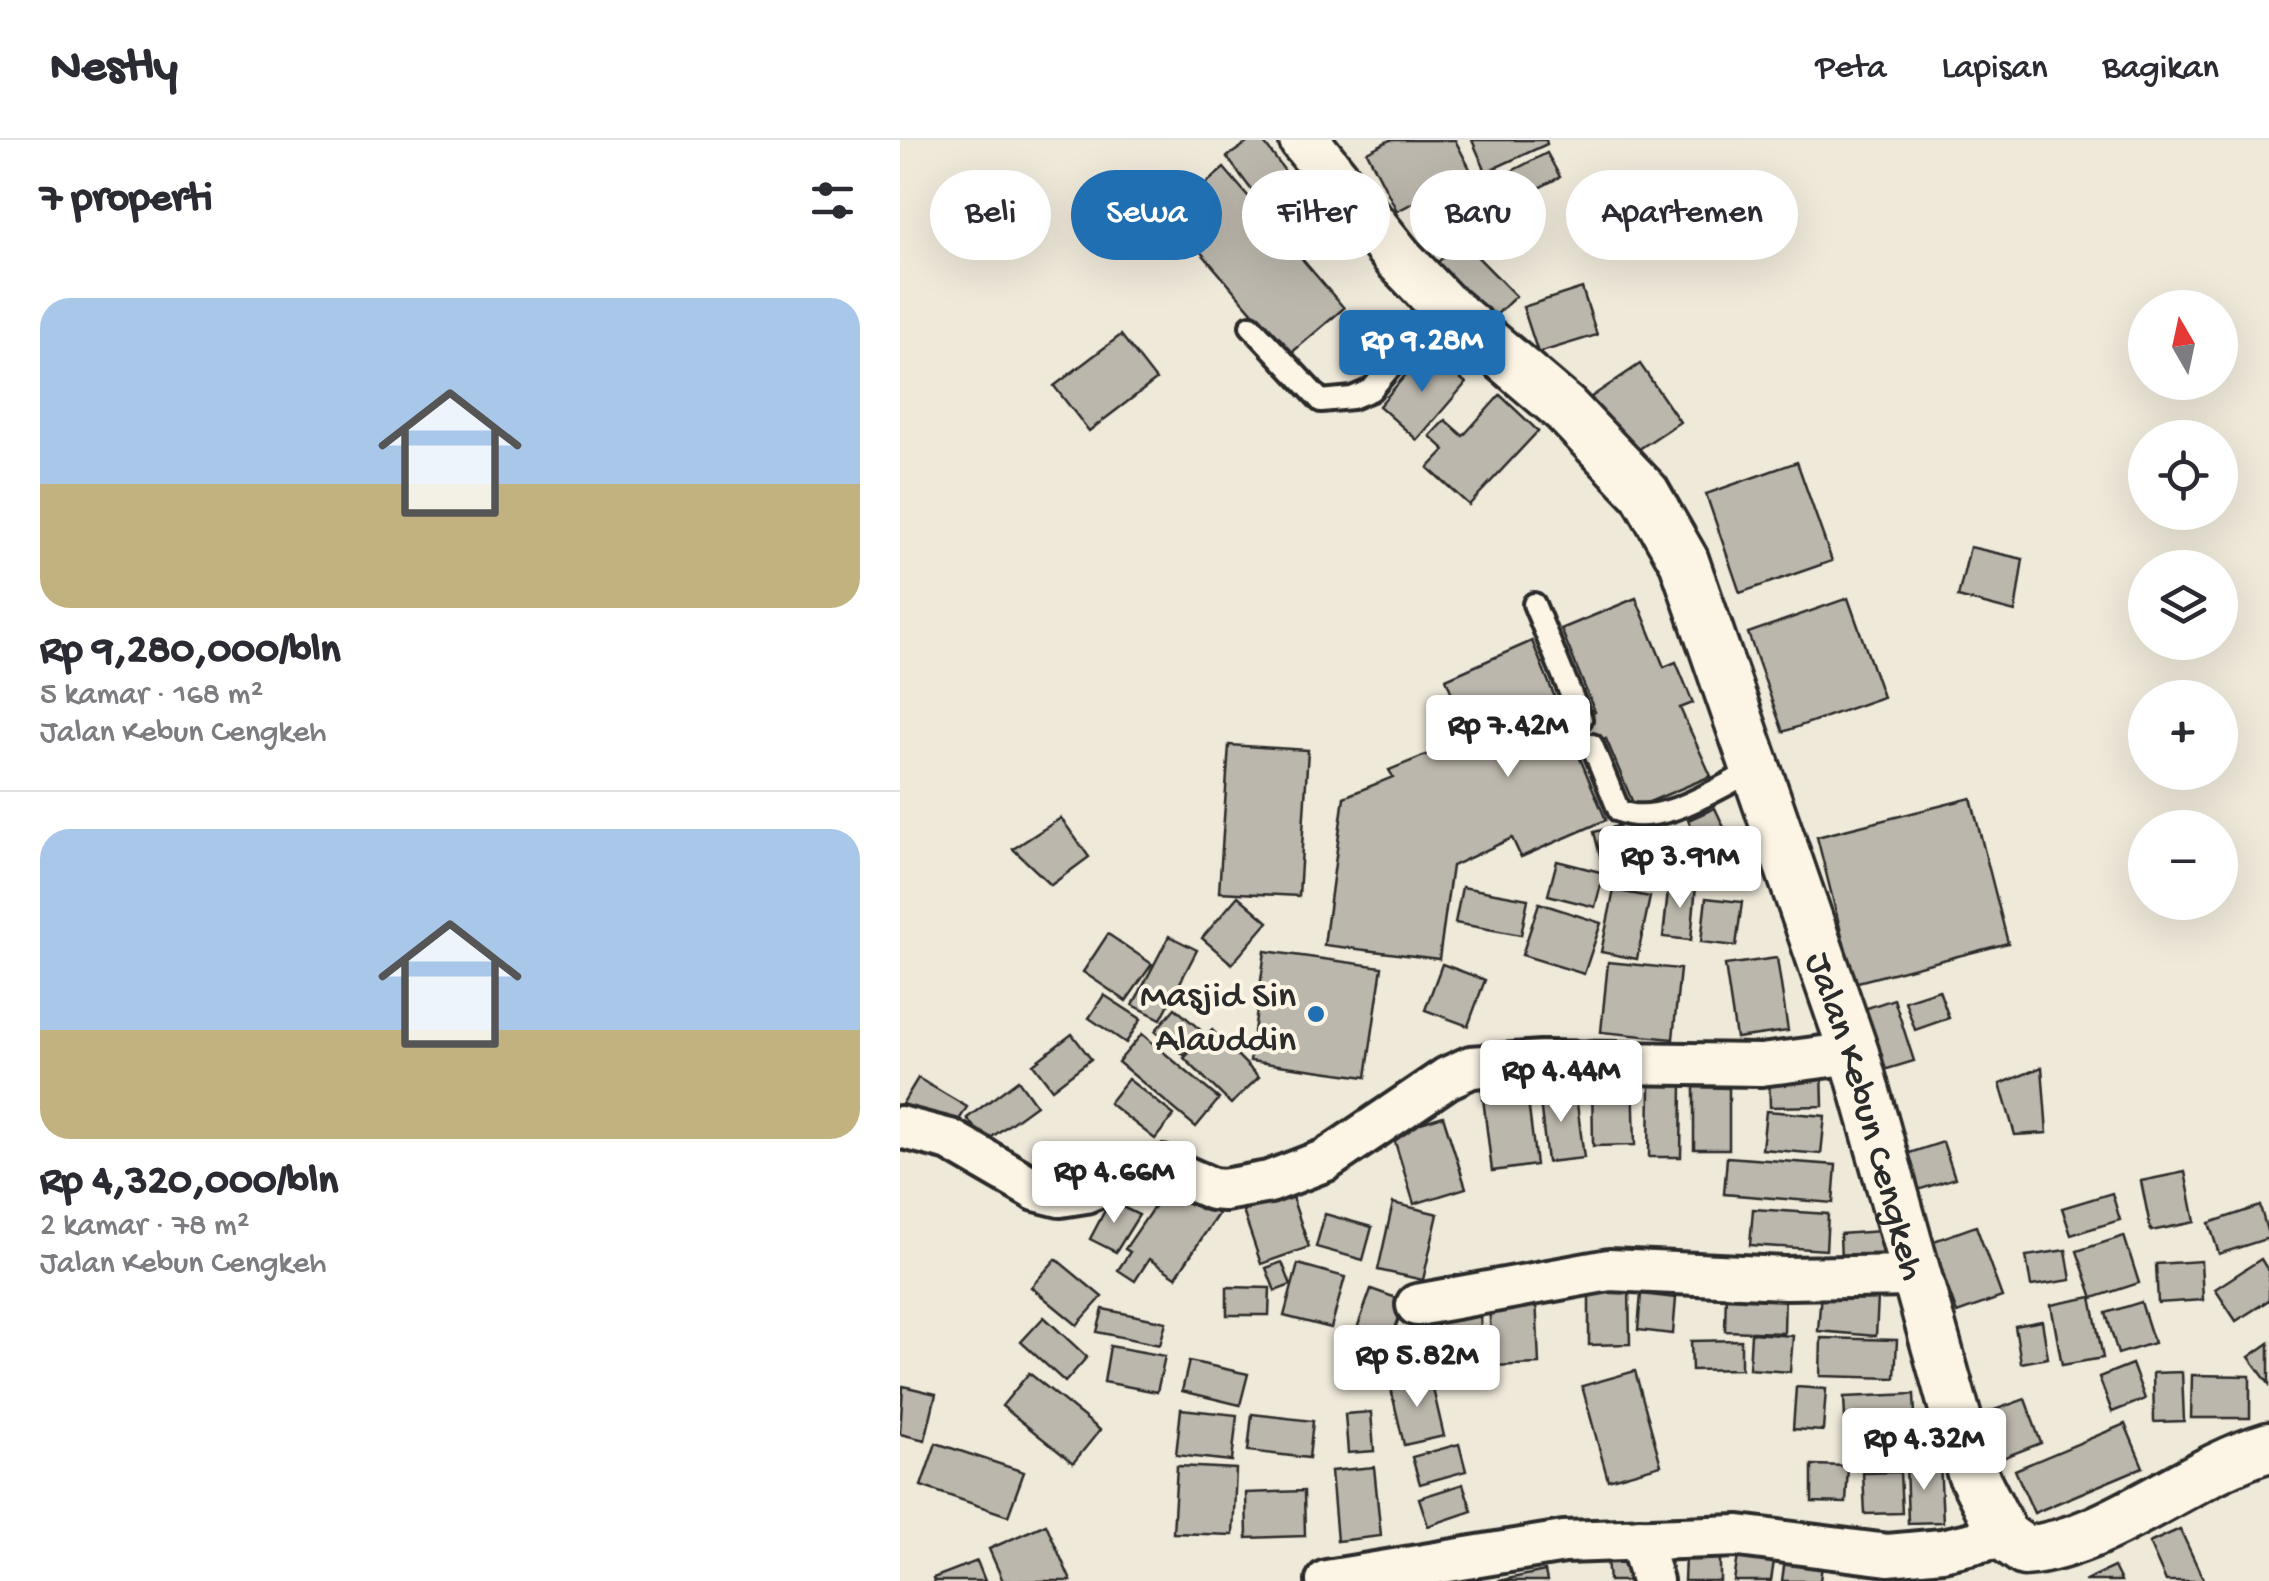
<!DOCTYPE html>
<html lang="id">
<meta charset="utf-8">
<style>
body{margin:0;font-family:"Gochi Hand",sans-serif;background:#f2f2f3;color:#2b2b33;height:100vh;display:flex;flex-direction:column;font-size:38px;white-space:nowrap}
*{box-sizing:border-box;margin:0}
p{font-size:32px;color:#7c7c81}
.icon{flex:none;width:55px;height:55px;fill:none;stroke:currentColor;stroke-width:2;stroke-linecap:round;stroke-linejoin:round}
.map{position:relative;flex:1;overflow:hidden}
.panel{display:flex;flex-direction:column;background:#fff;width:900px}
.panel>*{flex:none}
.banner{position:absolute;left:30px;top:30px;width:950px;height:90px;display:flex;gap:20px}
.needle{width:65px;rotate:351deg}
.tools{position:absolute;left:1228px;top:150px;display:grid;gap:20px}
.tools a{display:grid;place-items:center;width:110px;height:110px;border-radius:50%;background:#fff;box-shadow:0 10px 40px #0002;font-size:50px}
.price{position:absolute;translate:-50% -85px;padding:0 22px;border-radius:10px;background:#fff;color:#222;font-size:32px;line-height:65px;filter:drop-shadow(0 2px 5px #0008)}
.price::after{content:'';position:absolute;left:50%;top:60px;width:30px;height:22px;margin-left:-15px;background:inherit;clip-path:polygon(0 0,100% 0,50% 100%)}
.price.active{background:#1f6fb2;color:#fff}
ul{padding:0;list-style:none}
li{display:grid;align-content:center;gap:20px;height:530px;padding:0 40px}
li+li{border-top:2px solid #e1e1e2}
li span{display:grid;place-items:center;height:310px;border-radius:30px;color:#555}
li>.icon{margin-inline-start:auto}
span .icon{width:180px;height:180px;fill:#fffc;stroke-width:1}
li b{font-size:42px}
h2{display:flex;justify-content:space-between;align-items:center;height:120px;padding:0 40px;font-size:42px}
.chip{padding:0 35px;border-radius:45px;background:#fff;box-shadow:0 10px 40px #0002;font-size:35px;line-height:90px}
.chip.active{background:#1f6fb2;color:#fff}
header{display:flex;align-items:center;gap:60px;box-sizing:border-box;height:140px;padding:0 50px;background:#fff;border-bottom:2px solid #e1e1e2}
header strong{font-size:48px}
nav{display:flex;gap:55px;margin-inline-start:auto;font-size:35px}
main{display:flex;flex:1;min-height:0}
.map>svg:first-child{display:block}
.building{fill:#bcb7ac;stroke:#2b2b2b;stroke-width:2.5}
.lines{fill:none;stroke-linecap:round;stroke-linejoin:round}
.service-casing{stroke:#2b2b2b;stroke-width:28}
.minor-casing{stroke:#2b2b2b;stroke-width:48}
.tertiary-casing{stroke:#2b2b2b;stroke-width:55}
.service{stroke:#fcf5e5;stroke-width:20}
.minor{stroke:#fcf5e5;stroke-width:40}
.tertiary{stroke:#fcf5e5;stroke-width:48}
.poi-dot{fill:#1f6fb2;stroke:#fcf5e5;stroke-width:4}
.labels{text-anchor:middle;stroke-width:8;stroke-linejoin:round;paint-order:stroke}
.poi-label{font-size:38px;fill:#2b2b2b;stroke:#fcf5e5;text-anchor:end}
.street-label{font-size:38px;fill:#2b2b2b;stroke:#fcf5e5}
</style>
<header>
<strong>Nestly</strong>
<nav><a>Peta</a><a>Lapisan</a><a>Bagikan</a></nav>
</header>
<main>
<section class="panel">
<h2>7 properti<svg class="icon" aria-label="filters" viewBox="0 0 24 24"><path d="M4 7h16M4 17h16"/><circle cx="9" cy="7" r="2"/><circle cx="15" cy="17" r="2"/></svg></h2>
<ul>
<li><span style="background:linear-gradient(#a9c7e8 60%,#c2b280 0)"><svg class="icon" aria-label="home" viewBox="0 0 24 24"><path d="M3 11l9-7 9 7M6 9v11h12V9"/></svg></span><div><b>Rp 9,280,000/bln</b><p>5 kamar · 168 m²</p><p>Jalan Kebun Cengkeh</p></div></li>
<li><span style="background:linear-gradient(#a9c7e8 65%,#c2b280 0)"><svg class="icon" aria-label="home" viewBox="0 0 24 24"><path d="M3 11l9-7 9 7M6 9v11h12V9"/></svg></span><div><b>Rp 4,320,000/bln</b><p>2 kamar · 78 m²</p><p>Jalan Kebun Cengkeh</p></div></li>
</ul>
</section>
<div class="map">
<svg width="1369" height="1441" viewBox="0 0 1369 1441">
<rect width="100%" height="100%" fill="#efe9da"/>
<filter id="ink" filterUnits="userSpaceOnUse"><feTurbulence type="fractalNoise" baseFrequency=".01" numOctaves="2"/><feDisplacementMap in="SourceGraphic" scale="20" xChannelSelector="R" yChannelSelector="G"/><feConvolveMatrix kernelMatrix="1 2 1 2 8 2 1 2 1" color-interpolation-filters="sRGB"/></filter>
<g filter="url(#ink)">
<g class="building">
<path d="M351 0H362L390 38 359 60 327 17Z"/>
<path d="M490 0H555L572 33 497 71 467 12Z"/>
<path d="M572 0H646L647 4 586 32Z"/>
<path d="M647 13 660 37 621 57 608 33Z"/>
<path d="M324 28 444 168 389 215 269 75Z"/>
<path d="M591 37 612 67 576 91 555 62Z"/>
<path d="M561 100 616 156 591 180 536 124Z"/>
<path d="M682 148 697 195 638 213 623 167Z"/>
<path d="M221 195 256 240 189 291 154 246Z"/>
<path d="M527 210 566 243 517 300 479 266Z"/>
<path d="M740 224 780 282 730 315 691 257Z"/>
<path d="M600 255 638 291 569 365 528 328 545 310 530 296 545 280 563 296Z"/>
<path d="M897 322 932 421 840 453 806 354Z"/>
<path d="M1070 407 1123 419 1115 472 1058 457Z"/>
<path d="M736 458 764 527 776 522 793 563 780 568 811 636 735 668 706 599 677 611 706 680 621 717 612 698 552 726 539 819 424 805 444 657 493 637 489 630 533 612 537 620 573 606 546 539 632 501 666 585 681 579 695 572 661 489Z"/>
<path d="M948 458 983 557 883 592 848 493Z"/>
<path d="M329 605 408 610 399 756 319 752Z"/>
<path d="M1071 658 1108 803 954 843 917 697Z"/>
<path d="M815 668 829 698 801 710 788 680Z"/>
<path d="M161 678 189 717 151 745 113 709Z"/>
<path d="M734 682 743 717 703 727 694 692Z"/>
<path d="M657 721 704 733 695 767 648 755Z"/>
<path d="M769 742 796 745 791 800 763 797Z"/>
<path d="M562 747 628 759 621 795 555 783Z"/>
<path d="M714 750 750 757 737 819 701 812Z"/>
<path d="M338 756 368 782 332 824 302 798Z"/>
<path d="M806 758 842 762 836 806 801 802Z"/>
<path d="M639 763 701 783 684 834 622 815Z"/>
<path d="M208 794 252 824 226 861 183 832Z"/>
<path d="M269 796 297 810 261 879 233 865Z"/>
<path d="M365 811 482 827 466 937 350 921Z"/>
<path d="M877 818 888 891 836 898 825 825Z"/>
<path d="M708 822 780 829 773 899 701 892Z"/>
<path d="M542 824 585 840 568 886 525 870Z"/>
<path d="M1039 850 1049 878 1015 890 1005 861Z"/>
<path d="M204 855 241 879 226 903 189 878Z"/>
<path d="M994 859 1014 921 984 930 964 869Z"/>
<path d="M275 868 304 893 284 915 255 891Z"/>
<path d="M312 890 359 937 331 964 284 918Z"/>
<path d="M172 894 191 919 152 949 133 924Z"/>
<path d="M242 894 319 959 296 987 218 922Z"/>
<path d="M1142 927 1147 993 1115 995 1100 944Z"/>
<path d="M922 928 923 966 870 967 869 929Z"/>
<path d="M733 936 735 1005 693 1006 692 937Z"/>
<path d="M18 938 67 967 50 995 1 966Z"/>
<path d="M228 939 274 975 255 999 209 963Z"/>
<path d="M118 940 136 965 85 1002 67 978Z"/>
<path d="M750 942 782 943 781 1017H749Z"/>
<path d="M626 945 636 1025 592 1031 582 950Z"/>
<path d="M794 947 829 948V1009H794Z"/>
<path d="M675 948 684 1018 647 1022 639 952Z"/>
<path d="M866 971 925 976 921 1014 862 1009Z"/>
<path d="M543 976 566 1048 514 1064 492 992Z"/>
<path d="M1043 1002 1055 1038 1015 1051 1003 1015Z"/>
<path d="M827 1017 936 1025 933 1063 824 1054Z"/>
<path d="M1285 1032 1295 1082 1251 1091 1241 1041Z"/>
<path d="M270 1043 318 1074 276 1137 249 1119 235 1141 218 1130 230 1112 225 1109Z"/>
<path d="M1212 1053 1220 1080 1171 1095 1162 1068Z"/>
<path d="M391 1054 409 1107 361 1124 343 1071Z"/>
<path d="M210 1061 239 1075 216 1112 190 1099Z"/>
<path d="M493 1063 538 1074 523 1140 478 1130Z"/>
<path d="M1360 1066 1369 1098 1319 1114 1309 1083Z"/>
<path d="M853 1069 928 1074 926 1110 850 1105Z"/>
<path d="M425 1074 472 1087 463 1120 416 1107Z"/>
<path d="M1076 1086 1102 1157 1057 1173 1031 1102Z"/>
<path d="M981 1091 983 1118 941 1122 940 1094Z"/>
<path d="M1224 1096 1239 1143 1193 1158 1177 1111Z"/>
<path d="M1166 1110 1171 1140 1131 1146 1126 1116Z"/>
<path d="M156 1119 202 1157 177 1185 131 1147Z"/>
<path d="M1361 1119 1369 1132V1160L1336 1181 1315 1149Z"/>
<path d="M1301 1121 1303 1160 1258 1163 1256 1124Z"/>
<path d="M382 1122 391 1145 375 1151 366 1128Z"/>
<path d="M398 1124 445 1137 431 1188 384 1176Z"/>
<path d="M327 1147 370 1148 369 1175H327Z"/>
<path d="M689 1148H729L730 1204 689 1205Z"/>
<path d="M471 1149 505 1161 488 1208 454 1197Z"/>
<path d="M826 1150 885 1152 884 1193 825 1191Z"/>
<path d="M921 1152 978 1157 976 1196 918 1191Z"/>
<path d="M741 1154 776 1158 773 1194 738 1190Z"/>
<path d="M636 1156 639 1224 592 1226 589 1158Z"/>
<path d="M1191 1157 1203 1218 1162 1225 1151 1165Z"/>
<path d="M1241 1162 1254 1203 1218 1214 1206 1173Z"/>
<path d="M203 1169 266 1182 260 1205 197 1192Z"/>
<path d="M580 1174 585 1240 542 1243 537 1178Z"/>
<path d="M144 1177 187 1217 165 1242 121 1202Z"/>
<path d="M1142 1181 1148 1218 1121 1223 1115 1186Z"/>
<path d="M851 1193 893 1196 890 1232 849 1229Z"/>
<path d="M921 1198 997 1200 995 1238 920 1236Z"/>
<path d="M841 1200V1229L792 1230 791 1201Z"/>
<path d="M1369 1203V1244L1349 1217Z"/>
<path d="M210 1206 265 1216 257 1252 204 1242Z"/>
<path d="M289 1221 348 1234 340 1265 282 1251Z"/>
<path d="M1232 1224 1245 1259 1212 1272 1199 1237Z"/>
<path d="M735 1231 761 1325 708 1340 682 1246Z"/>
<path d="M1282 1232 1284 1281 1254 1282 1253 1233Z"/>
<path d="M129 1233 200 1290 173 1323 102 1266Z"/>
<path d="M1292 1235 1350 1236V1278H1291Z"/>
<path d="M530 1236 544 1296 504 1305 490 1245Z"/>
<path d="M3 1246 36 1254 25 1300 0 1294Z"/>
<path d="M896 1247 926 1249 923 1291 893 1289Z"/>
<path d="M1014 1254 1016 1295 946 1299 944 1257Z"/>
<path d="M1125 1259 1141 1303 1100 1319 1083 1274Z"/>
<path d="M281 1269 337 1275 332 1321 276 1315Z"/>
<path d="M471 1272 474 1311 448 1313 445 1274Z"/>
<path d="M352 1274 413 1281 409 1318 348 1311Z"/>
<path d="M1225 1284 1243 1327 1134 1373 1115 1330Z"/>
<path d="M36 1303 124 1332 108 1376 21 1346Z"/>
<path d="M559 1304 566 1331 520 1344 512 1317Z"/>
<path d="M1040 1322 1043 1382 1008 1383 1006 1323Z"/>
<path d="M912 1325 948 1326 946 1363 912 1362Z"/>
<path d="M277 1326 336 1329 333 1395 273 1393Z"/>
<path d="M474 1327 481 1396 437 1401 431 1331Z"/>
<path d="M1000 1332 1002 1373 965 1374 963 1333Z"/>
<path d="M563 1344 572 1371 528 1386 519 1358Z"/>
<path d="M404 1351 405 1396 347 1398 346 1353Z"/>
<path d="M146 1384 171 1441H103L89 1409Z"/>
<path d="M1280 1389 1304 1441H1266L1249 1403Z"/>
<path d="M740 1415 743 1441H709L707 1419Z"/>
<path d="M838 1416 874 1421 871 1441H834Z"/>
<path d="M785 1417 820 1418V1441H784Z"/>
<path d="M885 1419 922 1425 920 1441H882Z"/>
<path d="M77 1421 85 1441H34L33 1438Z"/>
<path d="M1214 1427 1221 1441H1184Z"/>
<path d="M645 1431 647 1441H598Z"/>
</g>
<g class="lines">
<defs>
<g id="service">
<path d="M351 186 421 261 452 258 471 250 543 165"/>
<path d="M634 464 681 579"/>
<path d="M692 605 719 671C759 689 819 647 856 629"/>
</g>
<g id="minor">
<path d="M0 987 50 1000 136 1050 160 1056 185 1052 236 1031 262 1027 312 1049 324 1050 369 1042 426 1020 547 938 571 927 641 922 861 925 954 913"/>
<path d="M517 1165 709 1130 885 1138 1015 1136"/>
<path d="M740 1399 752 1441"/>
<path d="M427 1441 664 1402 839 1396 988 1415 1042 1410 1104 1396"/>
</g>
<g id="tertiary">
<path id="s1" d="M404 0 498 118 543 165 665 269 745 353 784 421 954 913 1072 1333 1104 1396 1125 1411C1210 1402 1286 1332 1369 1307"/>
</g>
</defs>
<use href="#service" class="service-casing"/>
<use href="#minor" class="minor-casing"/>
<use href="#tertiary" class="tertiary-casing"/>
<use href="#service" class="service"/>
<use href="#minor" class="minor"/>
<use href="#tertiary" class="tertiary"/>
</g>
</g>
<circle class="poi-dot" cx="416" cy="874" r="10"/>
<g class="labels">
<g class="poi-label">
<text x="396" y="865">Masjid Sin<tspan x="396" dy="44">Alauddin</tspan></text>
</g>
<g class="street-label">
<text dy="13" stroke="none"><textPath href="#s1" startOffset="1155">Jalan Kebun Cengkeh</textPath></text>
</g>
</g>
</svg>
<div class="tools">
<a><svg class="needle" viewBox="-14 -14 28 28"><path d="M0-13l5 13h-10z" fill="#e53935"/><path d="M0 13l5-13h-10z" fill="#7c7c81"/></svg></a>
<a><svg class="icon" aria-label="locate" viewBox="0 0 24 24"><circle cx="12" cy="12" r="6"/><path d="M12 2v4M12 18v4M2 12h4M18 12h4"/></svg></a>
<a><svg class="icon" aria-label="layers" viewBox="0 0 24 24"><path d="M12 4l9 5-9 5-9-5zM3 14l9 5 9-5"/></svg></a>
<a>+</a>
<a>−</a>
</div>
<b class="price active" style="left:522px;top:255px">Rp 9.28M</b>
<b class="price" style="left:608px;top:640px">Rp 7.42M</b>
<b class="price" style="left:780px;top:771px">Rp 3.91M</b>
<b class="price" style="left:661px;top:985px">Rp 4.44M</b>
<b class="price" style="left:214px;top:1086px">Rp 4.66M</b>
<b class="price" style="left:517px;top:1270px">Rp 5.82M</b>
<b class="price" style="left:1024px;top:1353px">Rp 4.32M</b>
<div class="banner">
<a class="chip">Beli</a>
<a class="chip active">Sewa</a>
<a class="chip">Filter</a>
<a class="chip">Baru</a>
<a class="chip">Apartemen</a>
</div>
</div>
</main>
